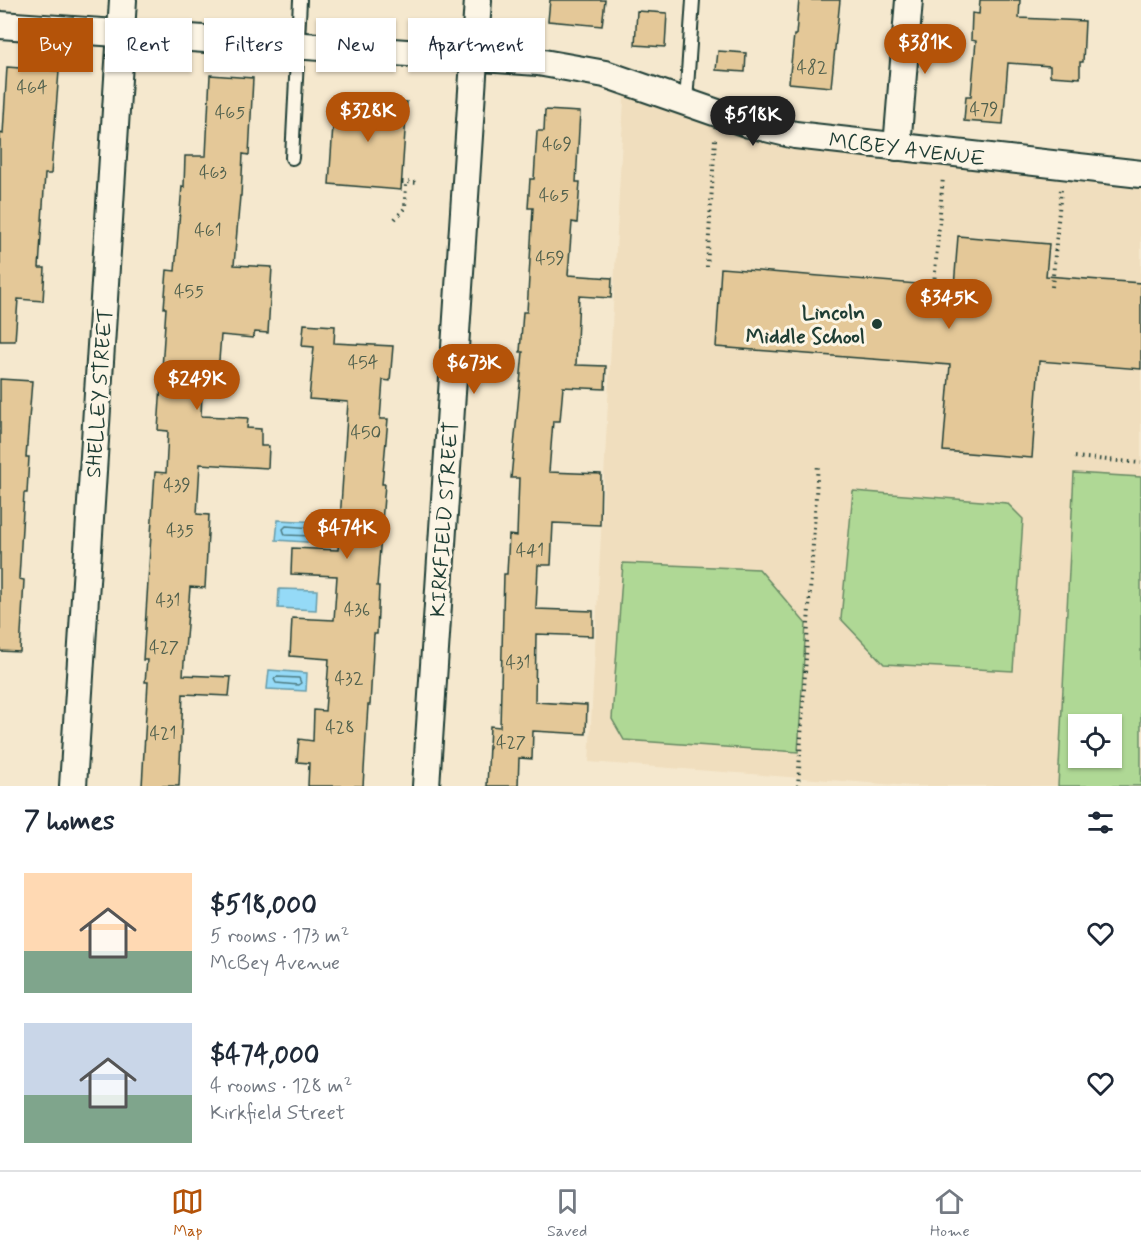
<!DOCTYPE html>
<meta charset="utf-8">
<style>
body{margin:0;font-family:Mynerve,sans-serif;background:#f6f6f7;color:#1f2937;height:100vh;display:flex;flex-direction:column;font-size:22px;white-space:nowrap}
*{box-sizing:border-box;margin:0}
p{font-size:20px;color:#747a83}
.icon{flex:none;width:33px;height:33px;fill:none;stroke:currentColor;stroke-width:2;stroke-linecap:round;stroke-linejoin:round}
.map{position:relative;height:786px;overflow:hidden}
.details{display:flex;flex-direction:column;background:#fff;flex:1}
.details>*{flex:none}
.hud{position:absolute;left:18px;top:18px;width:600px;height:54px;display:flex;gap:12px}
.buttons{position:absolute;left:1068px;top:714px;display:grid;gap:12px}
.buttons a{display:grid;place-items:center;width:54px;height:54px;border-radius:0px;background:#fff;box-shadow:0 2px 4px #0004;font-size:30px}
.price{position:absolute;translate:-50% -51px;padding:0 14px;border-radius:21px;background:#b45309;color:#fff;font-size:20px;line-height:39px;filter:drop-shadow(0 2px 3px #0008)}
.price::after{content:'';position:absolute;left:50%;top:36px;width:18px;height:14px;margin-left:-9px;background:inherit;clip-path:polygon(0 0,100% 0,50% 100%)}
.price.current{background:#222;color:#fff}
ul{padding:0;list-style:none}
li{display:flex;align-items:center;gap:18px;height:150px;padding:0 24px}
li span{display:grid;place-items:center;flex:none;width:168px;height:120px;border-radius:0px;color:#555}
li>.icon{margin-inline-start:auto}
span .icon{width:72px;height:72px;fill:#fffc;stroke-width:1}
li b{font-size:26px}
h2{display:flex;justify-content:space-between;align-items:center;height:72px;padding:0 24px;font-size:26px}
.tag{padding:0 21px;border-radius:0px;background:#fff;box-shadow:0 2px 4px #0004;font-size:21px;line-height:54px}
.tag.current{background:#b45309;color:#fff}
.menu{display:flex;justify-content:space-around;align-items:center;height:84px;border-top:2px solid #e0e1e3;background:#fff;font-size:16px;color:#747a83}
.menu a{display:grid;justify-items:center;gap:3px}
.menu .current{color:#b45309}
.map>svg:first-child{display:block}
.built{fill:#f0debe}
.green{fill:#afd895;stroke:#678a64;stroke-width:1.5;fill-rule:evenodd}
.water{fill:#95daf7;stroke:#669ba9;stroke-width:1.5}
.lines{fill:none;stroke-linecap:round;stroke-linejoin:round}
.shore{stroke:#4e7c82;stroke-width:1.5}
.building{fill:#e4c898;stroke:#1f3d34;stroke-width:1.5}
.service-casing{stroke:#1f3d34;stroke-width:16}
.minor-casing{stroke:#1f3d34;stroke-width:30}
.path{stroke:#1f3d34;stroke-width:4;stroke-dasharray:1.5 4.5;stroke-linecap:butt}
.service{stroke:#fcf5e5;stroke-width:12}
.minor{stroke:#fcf5e5;stroke-width:26}
.poi-dot{fill:#1f3d34;stroke:#fcf5e5;stroke-width:2}
.labels{text-anchor:middle;stroke-width:6;stroke-linejoin:round;paint-order:stroke}
.number-label{font-size:18px;fill:#50604d}
.street-label{font-size:21px;fill:#1f3d34;stroke:#fcf5e5}
.poi-label{font-size:21px;font-weight:bold;fill:#1f3d34;stroke:#fcf5e5;text-anchor:end}
</style>
<div class="map">
<svg width="1141" height="786" viewBox="0 0 1141 786">
<rect width="100%" height="100%" fill="#f5e8ce"/>
<filter id="ink" filterUnits="userSpaceOnUse"><feTurbulence type="fractalNoise" baseFrequency=".0167" numOctaves="2"/><feDisplacementMap in="SourceGraphic" scale="12" xChannelSelector="R" yChannelSelector="G"/><feConvolveMatrix kernelMatrix="1 2 1 2 8 2 1 2 1" color-interpolation-filters="sRGB"/></filter>
<g filter="url(#ink)">
<path class="built" d="M625 80 749 124 1141 174V477L1074 473 1058 786H910L589 762Z"/>
<g class="green">
<path d="M1074 473 1141 477V786H1058ZM1078 724H1112V758H1078Z"/>
<path d="M853 491 1007 503 1023 519 1013 671 884 664 841 619Z"/>
<path d="M623 563 759 569 806 624 798 752 624 740 612 719Z"/>
</g>
<g class="water">
<path d="M278 520 322 522 321 543 276 540Z"/>
<path d="M279 589 317 590 316 610 278 608Z"/>
<path d="M269 670 307 673 306 691 267 689Z"/>
</g>
<g class="lines">
<g class="shore">
<path d="M286 526 313 528 315 534 313 536 285 535 283 529Z"/>
<path d="M277 677 299 678 301 683 298 685 276 683 274 679Z"/>
</g>
</g>
<g class="building">
<path d="M550 0H605L602 26 548 21Z"/>
<path d="M799 0H840L831 87 789 83 794 35H796Z"/>
<path d="M980 0H1020L1019 18 1085 21 1083 62H1080V78L1050 76V66L1008 63 1003 124 964 121 966 96H971L976 41 971 40 972 13 979 14Z"/>
<path d="M637 11 667 13 665 47 635 45Z"/>
<path d="M718 51 746 53 745 72 716 70Z"/>
<path d="M7 67 59 71 51 174H45L39 268H45L43 301 18 299 15 341H0V133L3 134Z"/>
<path d="M210 75 253 78 249 155 243 154 241 196H240L234 265 272 267 268 333 255 332 253 338 221 335 218 373 203 372 201 416 248 418 247 428 261 429V446H269L268 468 200 464 197 514 209 515 205 588 190 587 183 675 231 677 229 696 183 694 179 786H142L148 682H145L147 660H143L155 472 166 473 168 431 158 430 166 308H164L167 270 175 271 182 186 184 187 185 156H206Z"/>
<path d="M335 97 407 102 401 190 329 184Z"/>
<path d="M545 110 580 112 576 182H580L577 223 572 222 568 275 612 278 611 298 579 296 576 365 606 366 605 389 563 387 560 421H553L549 472 601 474 600 525 553 523 551 565H538L536 609 593 611V636L536 634 535 702 587 705 586 734 533 731 532 759 519 758 518 786H487L490 726 500 727 504 574H507L509 535 517 536 519 478H511L523 352H520L523 312H527L533 208H528L530 179H534L537 131H544Z"/>
<path d="M958 236 1049 244 1046 276 1141 283V369L1039 361 1032 458 943 451 950 365 716 347 721 268 954 287Z"/>
<path d="M304 324 335 326 334 343 393 346 390 381 383 380 380 419H388L382 484H385L377 586H379L377 634H374L370 705H368L363 786H308L309 763 297 762 299 739 313 741 314 710 325 711 329 659 290 656 292 618 334 620 337 576 291 574 292 548 338 550 348 402 309 399 314 347 302 346Z"/>
<path d="M0 379 32 381 26 457H29L27 493H24L19 579 24 580 20 652 0 651Z"/>
</g>
<g class="lines">
<defs>
<g id="service">
<path d="M686 102 693 0"/>
<path d="M292 158 300 0"/>
</g>
<g id="minor">
<path d="M0 25 538 62 605 74 749 124 795 135 1141 174"/>
<path d="M897 147 909 0"/>
<path d="M73 786 123 0"/>
<path d="M426 786 478 0"/>
</g>
</defs>
<use href="#service" class="service-casing"/>
<use href="#minor" class="minor-casing"/>
<g class="path">
<path d="M402 182 419 183"/>
<path d="M395 219 405 208 406 182"/>
<path d="M707 267 715 139"/>
<path d="M1052 287 1061 189"/>
<path d="M933 296 943 177"/>
<path d="M1075 457 1141 463"/>
<path d="M798 786 818 463"/>
</g>
<use href="#service" class="service"/>
<use href="#minor" class="minor"/>
</g>
</g>
<circle class="poi-dot" cx="877" cy="324" r="6"/>
<g class="labels">
<g class="number-label">
<text x="812" y="73">482</text>
<text x="32" y="93">464</text>
<text x="984" y="115">479</text>
<text x="230" y="118">465</text>
<text x="557" y="150">469</text>
<text x="213" y="178">463</text>
<text x="554" y="201">465</text>
<text x="208" y="236">461</text>
<text x="550" y="264">459</text>
<text x="189" y="297">455</text>
<text x="363" y="368">454</text>
<text x="366" y="438">450</text>
<text x="177" y="491">439</text>
<text x="180" y="536">435</text>
<text x="530" y="556">441</text>
<text x="168" y="606">431</text>
<text x="357" y="615">436</text>
<text x="164" y="653">427</text>
<text x="518" y="668">431</text>
<text x="349" y="684">432</text>
<text x="340" y="733">428</text>
<text x="163" y="739">421</text>
<text x="511" y="748">427</text>
</g>
<g class="street-label">
<text transform="translate(907 149) rotate(7)" y="7">MCBEY AVENUE</text>
<text transform="translate(99 393) rotate(-86)" y="7">SHELLEY STREET</text>
<text transform="translate(444 519) rotate(-86)" y="7">KIRKFIELD STREET</text>
</g>
<g class="poi-label">
<text x="865" y="319">Lincoln<tspan x="865" dy="24">Middle School</tspan></text>
</g>
</g>
</svg>
<div class="buttons">
<a><svg class="icon" aria-label="locate" viewBox="0 0 24 24"><circle cx="12" cy="12" r="6"/><path d="M12 2v4M12 18v4M2 12h4M18 12h4"/></svg></a>
</div>
<b class="price" style="left:925px;top:75px">$381K</b>
<b class="price" style="left:368px;top:143px">$328K</b>
<b class="price current" style="left:753px;top:147px">$518K</b>
<b class="price" style="left:949px;top:330px">$345K</b>
<b class="price" style="left:474px;top:395px">$673K</b>
<b class="price" style="left:197px;top:411px">$249K</b>
<b class="price" style="left:347px;top:560px">$474K</b>
<div class="hud">
<a class="tag current">Buy</a>
<a class="tag">Rent</a>
<a class="tag">Filters</a>
<a class="tag">New</a>
<a class="tag">Apartment</a>
</div>
</div>
<section class="details">
<h2>7 homes<svg class="icon" aria-label="filters" viewBox="0 0 24 24"><path d="M4 7h16M4 17h16"/><circle cx="9" cy="7" r="2"/><circle cx="15" cy="17" r="2"/></svg></h2>
<ul>
<li><span style="background:linear-gradient(#ffd9b3 65%,#7fa58c 0)"><svg class="icon" aria-label="home" viewBox="0 0 24 24"><path d="M3 11l9-7 9 7M6 9v11h12V9"/></svg></span><div><b>$518,000</b><p>5 rooms · 173 m²</p><p>McBey Avenue</p></div><svg class="icon" aria-label="heart" viewBox="0 0 24 24"><path d="M12 20l-8-8c-3-5 5-10 8-4 3-6 11-1 8 4z"/></svg></li>
<li><span style="background:linear-gradient(#c9d6e8 60%,#7fa58c 0)"><svg class="icon" aria-label="home" viewBox="0 0 24 24"><path d="M3 11l9-7 9 7M6 9v11h12V9"/></svg></span><div><b>$474,000</b><p>4 rooms · 128 m²</p><p>Kirkfield Street</p></div><svg class="icon" aria-label="heart" viewBox="0 0 24 24"><path d="M12 20l-8-8c-3-5 5-10 8-4 3-6 11-1 8 4z"/></svg></li>
</ul>
</section>
<nav class="menu">
<a class="current"><svg class="icon" aria-label="map" viewBox="0 0 24 24"><path d="M3 6l6-2 6 2 6-2v14l-6 2-6-2-6 2zM9 4v14M15 6v14"/></svg>Map</a>
<a><svg class="icon" aria-label="saved" viewBox="0 0 24 24"><path d="M7 4h10v16l-5-4-5 4z"/></svg>Saved</a>
<a><svg class="icon" aria-label="home" viewBox="0 0 24 24"><path d="M3 11l9-7 9 7M6 9v11h12V9"/></svg>Home</a>
</nav>
